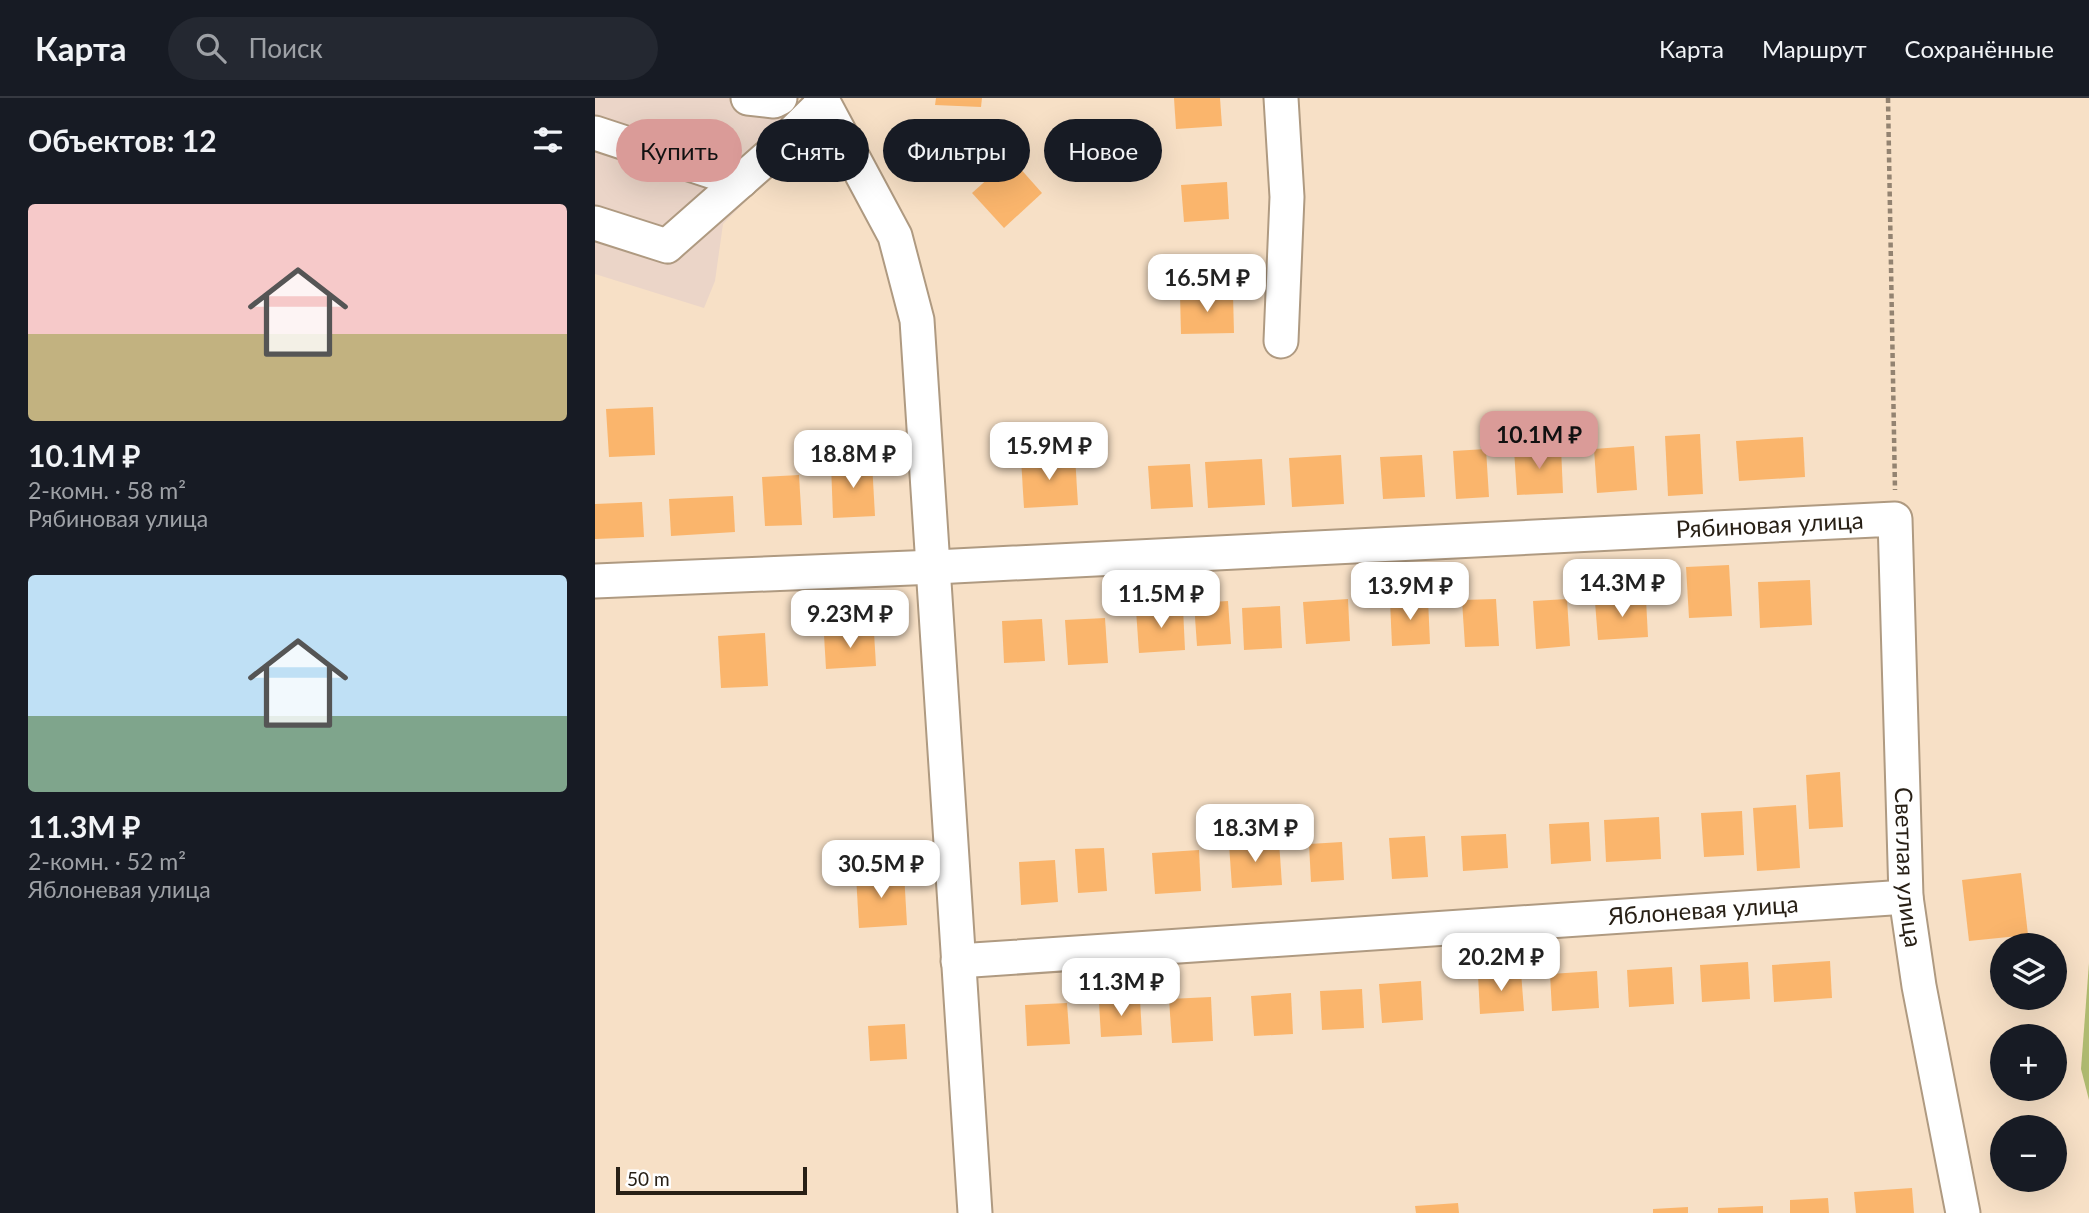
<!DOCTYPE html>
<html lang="ru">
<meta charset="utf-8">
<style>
body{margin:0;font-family:Lato,sans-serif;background:#242831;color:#f1f3f6;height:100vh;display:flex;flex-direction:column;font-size:26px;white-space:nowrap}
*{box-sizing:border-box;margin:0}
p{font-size:23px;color:#9ea1a6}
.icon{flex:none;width:38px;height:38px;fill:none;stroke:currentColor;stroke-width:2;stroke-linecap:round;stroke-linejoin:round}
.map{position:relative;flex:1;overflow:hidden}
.details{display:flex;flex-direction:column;background:#171b24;width:595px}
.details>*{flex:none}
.guide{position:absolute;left:21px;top:21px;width:665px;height:63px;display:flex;gap:14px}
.tools{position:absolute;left:1395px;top:835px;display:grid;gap:14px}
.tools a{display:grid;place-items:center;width:77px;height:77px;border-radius:50%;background:#171b24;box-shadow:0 7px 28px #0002;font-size:35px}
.scale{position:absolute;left:21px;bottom:18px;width:191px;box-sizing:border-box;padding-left:7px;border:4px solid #282016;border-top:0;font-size:19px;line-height:24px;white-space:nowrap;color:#282016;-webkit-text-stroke:5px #fff;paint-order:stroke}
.price{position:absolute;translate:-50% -60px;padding:0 16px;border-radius:14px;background:#fff;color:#222;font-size:23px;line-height:46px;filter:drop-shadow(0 2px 4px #0008)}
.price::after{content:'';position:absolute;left:50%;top:42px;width:21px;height:16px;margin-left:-10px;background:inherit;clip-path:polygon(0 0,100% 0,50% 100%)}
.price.active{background:#da9b98;color:#111}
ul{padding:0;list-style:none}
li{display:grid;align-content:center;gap:14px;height:371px;padding:0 28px}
li span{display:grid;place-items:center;height:217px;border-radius:7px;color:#555}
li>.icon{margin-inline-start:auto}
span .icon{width:126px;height:126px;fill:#fffc;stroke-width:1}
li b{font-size:30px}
h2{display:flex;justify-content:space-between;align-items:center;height:84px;padding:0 28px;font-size:30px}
.pill{padding:0 24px;border-radius:32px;background:#171b24;box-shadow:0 7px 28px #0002;font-size:24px;line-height:63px}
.pill.active{background:#da9b98;color:#111}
header{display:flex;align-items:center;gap:42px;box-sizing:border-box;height:98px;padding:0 35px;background:#171b24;border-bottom:2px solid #363941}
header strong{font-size:33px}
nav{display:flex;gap:38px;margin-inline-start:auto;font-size:24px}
.search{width:490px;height:63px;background:#242831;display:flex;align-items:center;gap:18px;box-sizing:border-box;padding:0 24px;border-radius:38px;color:#9ea1a6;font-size:26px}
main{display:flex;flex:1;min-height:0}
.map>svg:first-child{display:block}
.industrial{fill:#ebd5c8}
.green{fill:#afba70}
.building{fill:#fab56c}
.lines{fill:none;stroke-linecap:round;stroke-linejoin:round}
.minor-casing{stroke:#af9a81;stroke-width:37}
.path{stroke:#938371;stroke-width:4.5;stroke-dasharray:5 3.5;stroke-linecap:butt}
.minor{stroke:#fff;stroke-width:33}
.labels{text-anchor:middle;stroke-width:5;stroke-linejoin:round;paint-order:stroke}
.street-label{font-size:24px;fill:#282016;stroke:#fff}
</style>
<header>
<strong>Карта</strong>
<div class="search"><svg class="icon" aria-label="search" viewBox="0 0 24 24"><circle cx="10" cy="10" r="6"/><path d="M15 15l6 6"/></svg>Поиск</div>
<nav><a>Карта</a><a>Маршрут</a><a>Сохранённые</a></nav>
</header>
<main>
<section class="details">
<h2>Объектов: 12<svg class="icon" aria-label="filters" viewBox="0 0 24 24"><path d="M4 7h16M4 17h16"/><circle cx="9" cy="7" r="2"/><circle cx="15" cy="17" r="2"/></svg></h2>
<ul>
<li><span style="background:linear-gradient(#f6c9c9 60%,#c2b280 0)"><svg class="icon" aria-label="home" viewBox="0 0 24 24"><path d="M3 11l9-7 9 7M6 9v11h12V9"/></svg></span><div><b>10.1M ₽</b><p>2-комн. · 58 m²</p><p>Рябиновая улица</p></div></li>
<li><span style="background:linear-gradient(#bfe0f5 65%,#7fa58c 0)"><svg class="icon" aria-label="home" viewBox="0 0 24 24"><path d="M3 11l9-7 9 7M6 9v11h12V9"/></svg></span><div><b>11.3M ₽</b><p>2-комн. · 52 m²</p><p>Яблоневая улица</p></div></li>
</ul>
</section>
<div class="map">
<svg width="1494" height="1115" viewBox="0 0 1494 1115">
<rect width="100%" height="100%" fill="#f7e0c6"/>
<path class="industrial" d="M0 0H188L198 55 128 126 120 183 109 210 0 176Z"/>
<path class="green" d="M1494 865V1002L1486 971Z"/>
<g class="building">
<path d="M341 0H387L386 9 340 7Z"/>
<path d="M579 0H625L627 28 581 31Z"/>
<path d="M416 60 447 95 409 130 377 95Z"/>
<path d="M632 84 634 121 589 124 586 87Z"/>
<path d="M638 196 639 235 586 236 585 197Z"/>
<path d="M58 309 60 357 14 359 11 311Z"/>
<path d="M1105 336 1108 396 1073 398 1070 338Z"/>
<path d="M1208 339 1210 379 1144 383 1141 343Z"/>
<path d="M1039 348 1042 392 1002 395 999 351Z"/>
<path d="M966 349 968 395 922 397 919 352Z"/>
<path d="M891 351 894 399 861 401 858 353Z"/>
<path d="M746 357 749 406 697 409 694 360Z"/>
<path d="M827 357 830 399 788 401 785 359Z"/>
<path d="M480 358 483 407 429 410 426 361Z"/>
<path d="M667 361 670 407 613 410 610 364Z"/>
<path d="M277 364 280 418 238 420 236 366Z"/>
<path d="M595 366 598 409 556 411 553 368Z"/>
<path d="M204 377 207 427 170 428 167 379Z"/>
<path d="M138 398 140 434 76 438 74 401Z"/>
<path d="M47 404 49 439 0 441V406Z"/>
<path d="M1134 467 1137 518 1094 520 1091 469Z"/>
<path d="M1215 482 1217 527 1165 530 1163 484Z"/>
<path d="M753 501 755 543 711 546 708 504Z"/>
<path d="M833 501 835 546 797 548 795 503Z"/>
<path d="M901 501 904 548 870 549 867 502Z"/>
<path d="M972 501 975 548 941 551 938 503Z"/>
<path d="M1051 501 1053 539 1003 542 1000 504Z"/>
<path d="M633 503 636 546 602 548 599 505Z"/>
<path d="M685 508 687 550 649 552 647 510Z"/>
<path d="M588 510 590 552 544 555 541 512Z"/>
<path d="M510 520 513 565 473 567 470 522Z"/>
<path d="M447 521 450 563 409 565 407 523Z"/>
<path d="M279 534 281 568 231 571 229 537Z"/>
<path d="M170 535 173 588 126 590 123 538Z"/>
<path d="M1245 674 1248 729 1214 731 1211 677Z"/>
<path d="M1201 707 1205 770 1162 773 1158 710Z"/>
<path d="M1147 713 1149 757 1109 759 1106 715Z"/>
<path d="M1064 719 1066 761 1011 764 1009 722Z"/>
<path d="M994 724 996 763 956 766 954 726Z"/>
<path d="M911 736 913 770 868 773 866 738Z"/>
<path d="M830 738 833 779 797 781 794 740Z"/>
<path d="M684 743 687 787 637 790 634 746Z"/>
<path d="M747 744 749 782 716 784 714 746Z"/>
<path d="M509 750 512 793 483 795 480 751Z"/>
<path d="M604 752 606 793 560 796 557 755Z"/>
<path d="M460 762 463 804 426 807 424 764Z"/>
<path d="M309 774 312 827 264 830 261 777Z"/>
<path d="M1426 775 1433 837 1374 843 1367 782Z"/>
<path d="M1235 863 1237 900 1179 904 1177 867Z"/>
<path d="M1153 864 1155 901 1107 904 1105 867Z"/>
<path d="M1077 869 1079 906 1034 909 1032 872Z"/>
<path d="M1002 873 1004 910 957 913 955 876Z"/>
<path d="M926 874 929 913 885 916 883 877Z"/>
<path d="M826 883 828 922 787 925 784 886Z"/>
<path d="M767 891 769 930 727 932 725 893Z"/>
<path d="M696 895 698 936 659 938 656 898Z"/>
<path d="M616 899 618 943 577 945 574 901Z"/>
<path d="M545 901 547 937 506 939 504 904Z"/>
<path d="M472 905 475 946 432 948 430 907Z"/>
<path d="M310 926 312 961 275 963 273 928Z"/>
<path d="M1317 1090 1319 1115H1261L1259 1094Z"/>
<path d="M1233 1100 1234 1115H1195V1102Z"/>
<path d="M863 1105 864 1115H821L820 1108Z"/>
<path d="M1168 1108V1115H1123V1110Z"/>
<path d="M1093 1109V1115H1058V1111Z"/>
</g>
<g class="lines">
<defs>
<g id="minor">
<path d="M153 0 179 3 185 0"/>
<path d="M226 0 300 138 322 222 380 1115"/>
<path d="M0 35 146 83"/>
<path d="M0 125 72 148 173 59 228 5"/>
<path d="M686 243 692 99 686 0"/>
<path id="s1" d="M0 483 340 469 1300 421 1311 799 1324 888 1368 1115"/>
<path id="s2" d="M363 863 1311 799"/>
</g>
</defs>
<use href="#minor" class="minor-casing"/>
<path class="path" d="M1293 0 1300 392"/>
<use href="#minor" class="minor"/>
</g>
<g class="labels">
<g class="street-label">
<text dy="8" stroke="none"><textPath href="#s1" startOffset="1176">Рябиновая улица</textPath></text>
<text dy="8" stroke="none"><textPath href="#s1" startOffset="1650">Светлая улица</textPath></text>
<text dy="8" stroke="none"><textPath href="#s2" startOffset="747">Яблоневая улица</textPath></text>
</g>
</g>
</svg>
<div class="tools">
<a><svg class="icon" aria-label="layers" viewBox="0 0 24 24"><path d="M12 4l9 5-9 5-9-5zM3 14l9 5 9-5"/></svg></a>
<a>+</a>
<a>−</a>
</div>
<div class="scale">50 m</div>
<b class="price" style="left:612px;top:216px">16.5M ₽</b>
<b class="price active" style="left:944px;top:373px">10.1M ₽</b>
<b class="price" style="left:454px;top:384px">15.9M ₽</b>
<b class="price" style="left:258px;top:392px">18.8M ₽</b>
<b class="price" style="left:1027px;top:521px">14.3M ₽</b>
<b class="price" style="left:815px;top:524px">13.9M ₽</b>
<b class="price" style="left:566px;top:532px">11.5M ₽</b>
<b class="price" style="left:255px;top:552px">9.23M ₽</b>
<b class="price" style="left:660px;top:766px">18.3M ₽</b>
<b class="price" style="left:286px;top:802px">30.5M ₽</b>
<b class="price" style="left:906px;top:895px">20.2M ₽</b>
<b class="price" style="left:526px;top:920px">11.3M ₽</b>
<div class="guide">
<a class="pill active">Купить</a>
<a class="pill">Снять</a>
<a class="pill">Фильтры</a>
<a class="pill">Новое</a>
</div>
</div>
</main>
